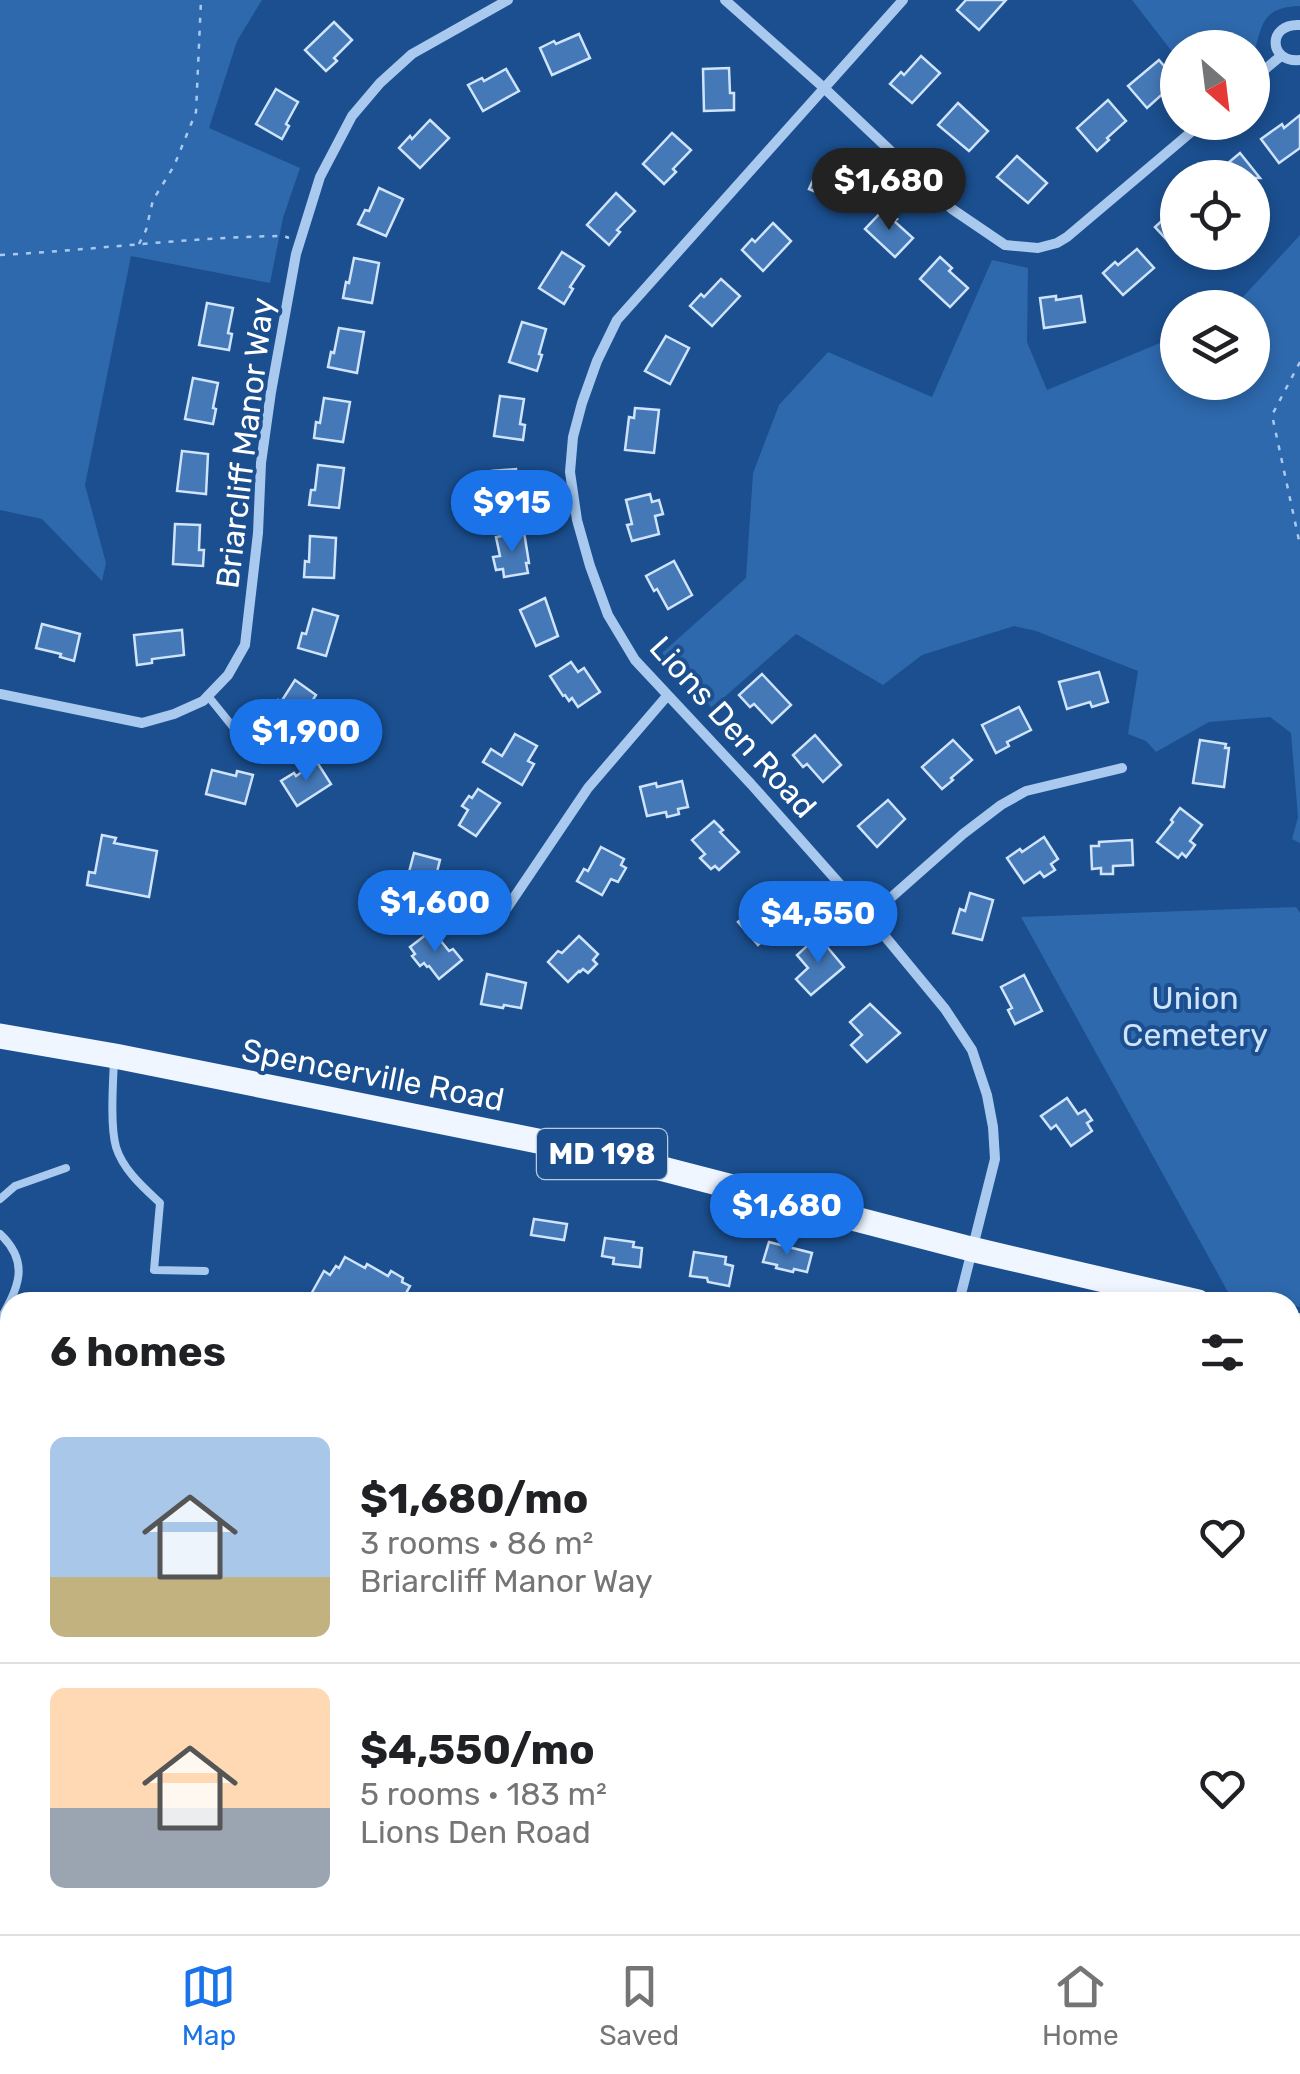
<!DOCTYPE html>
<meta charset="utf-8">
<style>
body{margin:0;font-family:Rubik,sans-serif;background:#f2f2f2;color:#202124;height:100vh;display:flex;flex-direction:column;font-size:38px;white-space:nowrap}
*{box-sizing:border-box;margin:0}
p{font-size:32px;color:#757577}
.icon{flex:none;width:55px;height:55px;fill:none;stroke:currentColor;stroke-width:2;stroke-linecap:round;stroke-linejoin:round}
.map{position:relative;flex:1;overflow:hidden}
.side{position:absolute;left:0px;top:1292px;width:1300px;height:642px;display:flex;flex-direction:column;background:#fff;border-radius:30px 30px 0 0;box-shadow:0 5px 15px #0003}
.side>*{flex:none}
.needle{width:65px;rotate:152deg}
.controls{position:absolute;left:1160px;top:30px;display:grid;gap:20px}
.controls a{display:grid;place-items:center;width:110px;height:110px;border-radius:50%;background:#fff;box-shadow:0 5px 15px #0003;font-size:50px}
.price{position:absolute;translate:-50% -85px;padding:0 22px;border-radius:35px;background:#1a73e8;color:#fff;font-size:32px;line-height:65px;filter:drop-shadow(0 2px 5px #0008)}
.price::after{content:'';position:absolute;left:50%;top:60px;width:30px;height:22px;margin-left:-15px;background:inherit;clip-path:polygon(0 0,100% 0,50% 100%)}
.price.current{background:#222;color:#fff}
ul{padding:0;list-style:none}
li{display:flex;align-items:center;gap:30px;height:250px;padding:0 50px}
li+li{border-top:2px solid #e0e0e0}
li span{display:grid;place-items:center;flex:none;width:280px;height:200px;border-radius:15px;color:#555}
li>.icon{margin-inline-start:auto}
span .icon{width:120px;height:120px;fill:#fffc;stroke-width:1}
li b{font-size:42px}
h2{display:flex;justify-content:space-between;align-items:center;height:120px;padding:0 50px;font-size:42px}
.tabs{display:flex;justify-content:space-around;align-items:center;height:140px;border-top:2px solid #e0e0e0;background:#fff;font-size:28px;color:#757577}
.tabs a{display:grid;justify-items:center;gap:5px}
.tabs .current{color:#1a73e8}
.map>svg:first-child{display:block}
.green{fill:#2e69ad}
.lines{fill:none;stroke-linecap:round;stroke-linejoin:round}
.stream{stroke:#9cc4f0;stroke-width:5}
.building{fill:#4478b7;stroke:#cfe3fa;stroke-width:2.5}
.path{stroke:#a9c9ee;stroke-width:2.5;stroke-dasharray:5 8;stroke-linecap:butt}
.lane{stroke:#a9c9ee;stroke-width:8}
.street{stroke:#a9c9ee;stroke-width:10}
.primary{stroke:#f0f6ff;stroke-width:25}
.labels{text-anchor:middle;stroke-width:8;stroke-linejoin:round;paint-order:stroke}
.shield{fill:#1b4f8f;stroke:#bbcadd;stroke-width:2.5}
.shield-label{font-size:30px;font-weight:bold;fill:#fff}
.street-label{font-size:32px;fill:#fff;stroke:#1b4f8f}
.park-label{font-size:32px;fill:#cfe3fa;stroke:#1b4f8f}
</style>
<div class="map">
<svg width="1300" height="1934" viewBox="0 0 1300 1934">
<rect width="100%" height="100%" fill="#1b4f8f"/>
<g class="green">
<path d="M0 0H262L237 41 209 128 300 168 283 218 270 283 131 256 85 485 106 563 102 581 42 519 0 510Z"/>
<path d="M1132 0H1300V6C1260 7 1262 27 1253 57L1252 48H1178L1177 58Z"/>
<path d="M1300 235V843L1292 839 1298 817 1291 733 1270 717 1209 722 1156 752 1146 741 1128 734 1138 671 1036 631 1014 626 922 655 883 685 796 634 712 708 662 653 746 578 753 473 779 405 828 352 932 397 992 260 1028 268 1027 342 1047 390 1177 336 1178 382H1252V308L1226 307 1242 298Z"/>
<path d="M1296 907 1300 913V1307L1290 1305V1302H1277L1228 1292 1021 917Z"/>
<path d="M10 1511V1840L0 1835V1514Z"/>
<path d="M275 1925H622L628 1934H280Z"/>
</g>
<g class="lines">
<g class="stream">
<path d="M0 1729 8 1730 10 1725"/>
<path d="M337 1925V1928L391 1925"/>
<path d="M469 1925 482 1934"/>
</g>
</g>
<g class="building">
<path d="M966 0H1006L979 30 957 10Z"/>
<path d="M334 22 352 40 334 58 337 61 326 71 305 50Z"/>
<path d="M579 34 590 58 552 75 540 48 554 41 556 44Z"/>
<path d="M921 56 940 73 912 103 890 84 901 72 904 75Z"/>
<path d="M1159 60 1177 81 1147 108 1128 86Z"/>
<path d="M729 68 730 93H734V110L704 111 703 69Z"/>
<path d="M506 69 519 91 483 111 468 85 482 78 484 81Z"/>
<path d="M276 89 298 102 286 124 289 126 282 139 256 124Z"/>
<path d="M1108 100 1126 121 1107 138 1109 140 1097 151 1077 128Z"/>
<path d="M958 103 988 131 969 151 938 125Z"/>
<path d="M1300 115V148L1279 163 1261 139 1282 124 1284 128Z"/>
<path d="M430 120 449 138 420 168 399 148 410 136 412 139Z"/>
<path d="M672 133 691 150 673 169 676 172 664 184 643 164Z"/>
<path d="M1240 153 1260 178H1210Z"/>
<path d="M1017 156 1047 183 1028 203 997 177Z"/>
<path d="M821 162 836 168 834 172 857 182 847 205 809 189Z"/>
<path d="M379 188 403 199 386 236 358 224 365 210 369 211Z"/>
<path d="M616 193 635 211 617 230 620 232 609 245 587 225Z"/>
<path d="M1178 206V252L1155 227Z"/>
<path d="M885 208 897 219 894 221 913 238 895 257 865 229Z"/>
<path d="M773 223 791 241 763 271 742 250 752 239 755 242Z"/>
<path d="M1137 249 1154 268 1123 295 1103 273 1115 262 1118 265Z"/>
<path d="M562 252 584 266 570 287 573 289 564 304 539 288Z"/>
<path d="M940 257 952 268 949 271 968 288 950 307 920 279Z"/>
<path d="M354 258 379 263 372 303 343 298 346 282 349 283Z"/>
<path d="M721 279 740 296 712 326 690 306 701 294 704 297Z"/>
<path d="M1056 296V300L1081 296 1085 322 1044 328 1040 298Z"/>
<path d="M207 303 233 308 228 333 232 334 229 350 199 345Z"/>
<path d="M522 322 546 329 539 354 542 355 537 371 509 362Z"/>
<path d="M339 328 364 332 357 373 328 367 331 352 334 353Z"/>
<path d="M666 336 689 348 670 384 645 371Z"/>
<path d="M193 378 218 383 213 408 216 409 213 424 185 419Z"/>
<path d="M500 396 524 399 520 424 525 425 523 440 494 436Z"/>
<path d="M324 398 350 402 343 442 314 438 316 422 320 423Z"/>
<path d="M635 408 659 410 654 453 625 450 629 417 634 418Z"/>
<path d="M182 451 208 454 206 494 177 491Z"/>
<path d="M318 465 344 468 339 508 309 505 311 490H315Z"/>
<path d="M516 469 517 494H522L523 509 495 511 492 471Z"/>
<path d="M650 494 652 502 659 500 663 514 655 516 659 534 632 541 627 525 632 524 626 500Z"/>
<path d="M175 524 200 525 199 550H204L203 566 173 564Z"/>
<path d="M524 532 529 563H526L528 573 504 577 503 569 496 570 493 557 500 556 496 537Z"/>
<path d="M310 536 336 538 334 578 304 577 305 561 309 562Z"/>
<path d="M674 561 692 595 668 609 657 589 654 591 646 576Z"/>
<path d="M545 598 558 636 536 646 520 610Z"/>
<path d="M313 609 338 616 326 656 298 648 302 633 306 634Z"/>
<path d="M42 624 80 634 74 661 60 657 61 654 36 648Z"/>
<path d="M182 630 184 655 152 659V663L137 665 134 635Z"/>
<path d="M571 662 578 672 584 668 600 692 578 707 572 698 569 701 565 695 563 696 550 676Z"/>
<path d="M1099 672 1108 702 1092 707 1090 702 1067 709 1059 682Z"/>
<path d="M762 674 791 705 772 723 754 704 750 707 739 695Z"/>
<path d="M295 680 316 695 294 729 269 713 278 700 281 702Z"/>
<path d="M1019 707 1031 730 1007 742 1009 746 996 753 982 725Z"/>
<path d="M515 734 537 746 528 761 534 764 522 785 483 762 491 749 502 756Z"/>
<path d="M815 735 841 765 823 782 807 764 803 767 793 755Z"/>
<path d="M953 740 972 760 951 778 953 780 942 789 922 767Z"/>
<path d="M1200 740 1226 744 1225 748H1229L1224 787 1193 783Z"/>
<path d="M317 762 331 784 297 806 281 781 294 773 296 776Z"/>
<path d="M212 770 236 776 237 771 253 775 245 804 206 794Z"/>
<path d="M682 781 688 807 678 809 679 814 667 817 666 812 647 816 640 787 656 783 657 787Z"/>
<path d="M478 789 500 803 476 836 459 825 468 810 462 806 469 796 472 798Z"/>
<path d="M888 800 905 819 877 847 858 826Z"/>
<path d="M1180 808 1202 825 1190 841 1195 845 1186 857 1182 853 1178 858 1157 842 1173 822 1171 820Z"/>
<path d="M714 821 723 830 720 832 739 852 719 870 715 866 711 869 700 858 705 854 692 840Z"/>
<path d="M102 835 116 838 114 843 157 851 149 897 87 885 89 872 95 873Z"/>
<path d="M1044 837 1058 859 1051 864 1055 870 1044 877 1040 872 1024 883 1007 858 1020 849 1022 852Z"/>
<path d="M1132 840 1133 865 1113 866V874H1101V868L1092 869 1091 846H1099V842Z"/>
<path d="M601 847 624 859 621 865 626 868 618 882 611 879 602 895 577 881 584 869 588 871Z"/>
<path d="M414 853 440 860 436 876 439 877 433 899 404 891Z"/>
<path d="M763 884 774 898 778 895 794 913 758 945 738 922 744 917 741 915 750 907 744 900Z"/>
<path d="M970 893 993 900 982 940 953 933 960 909 965 911Z"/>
<path d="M432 930 449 951 453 949 462 960 439 979 429 966 427 967 424 963 420 966 412 956 415 954 410 947Z"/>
<path d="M579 936 598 954 593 960 597 964 588 973 583 969 580 972 579 971 568 982 548 962 558 951 562 953Z"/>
<path d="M818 936 844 967 811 995 796 979 808 968 797 955Z"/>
<path d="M487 974 526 983 521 1008 504 1005 503 1008 481 1004Z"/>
<path d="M1024 975 1042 1011 1015 1024 1008 1010 1012 1008 1001 987Z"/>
<path d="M870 1004 900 1033 867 1062 851 1045 862 1035 850 1022Z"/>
<path d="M1067 1098 1078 1114 1085 1110 1092 1120 1087 1123 1092 1131 1071 1146 1056 1125 1051 1129 1041 1116Z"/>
<path d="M534 1219 567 1224 564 1240 531 1235Z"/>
<path d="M605 1238 634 1242 633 1247 642 1248 640 1267 613 1264 614 1258 602 1256Z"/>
<path d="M769 1242 812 1253 807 1272 794 1269 793 1272 776 1268 777 1265 763 1262Z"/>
<path d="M694 1252 726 1257 725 1264 733 1266 729 1286 708 1282 707 1278 690 1276Z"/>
<path d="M345 1257 365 1268 367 1264 388 1276 391 1271 403 1278 402 1282 410 1286 401 1302H313L315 1298 310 1296 324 1271 330 1275 336 1266 339 1268Z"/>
</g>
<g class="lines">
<g class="path">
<path d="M139 244 146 230 153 200 174 166 196 112 201 0"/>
<path d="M0 255C95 250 189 237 284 236L289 238"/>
<path d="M1300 362 1272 415 1300 545"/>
</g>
<g class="lane">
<path d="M208 696 254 753 276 759H287"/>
<path d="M114 1060C113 1083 110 1126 116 1147 123 1170 144 1188 160 1203L154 1270 205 1271"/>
<path d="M0 1199 15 1186 66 1168"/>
<path d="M0 1234C31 1263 18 1288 0 1320"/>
</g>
<g class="street">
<path d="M725 0 823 87 952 209 1005 245 1038 248 1057 243 1067 237 1203 122"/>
<path d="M903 0 617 320 597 361 582 403 573 437 570 472 577 520 590 566 608 615 635 660 751 784 869 917 945 1009 972 1050 987 1095 993 1127 995 1159 959 1302"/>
<path d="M1300 25C1267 23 1268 63 1300 60"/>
<path d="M1252 80 1281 56"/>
<path d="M0 694 142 723 174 714 203 701 228 675 245 645 258 533 261 463 271 392 296 254 320 177 352 116 380 83 412 54 508 0"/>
<path d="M507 908 588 788 667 696"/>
<path d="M869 917 963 834 1001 805 1026 791 1122 768"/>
<path d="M1290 1826 1300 1843"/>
<path d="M1101 1934 1106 1925"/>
</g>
<g class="primary">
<path d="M0 1036 115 1056 617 1157 971 1249 1198 1302"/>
<path d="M1290 1324 1300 1326"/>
</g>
</g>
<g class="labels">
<rect class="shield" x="537" y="1129" width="130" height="50" rx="8"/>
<g class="shield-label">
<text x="602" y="1164">MD 198</text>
</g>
<g class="street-label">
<text transform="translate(245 443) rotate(-83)" y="11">Briarcliff Manor Way</text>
<text transform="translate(733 727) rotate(48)" y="11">Lions Den Road</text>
<text transform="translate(373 1075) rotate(11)" y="11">Spencerville Road</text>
</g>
<g class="park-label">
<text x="1195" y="1009">Union<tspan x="1195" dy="37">Cemetery</tspan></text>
</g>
</g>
</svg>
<div class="controls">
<a><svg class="needle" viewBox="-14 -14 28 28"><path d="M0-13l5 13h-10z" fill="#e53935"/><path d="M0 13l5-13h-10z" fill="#757577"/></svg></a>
<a><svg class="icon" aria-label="locate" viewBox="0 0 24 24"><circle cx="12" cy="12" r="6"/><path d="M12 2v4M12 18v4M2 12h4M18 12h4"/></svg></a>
<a><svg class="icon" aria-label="layers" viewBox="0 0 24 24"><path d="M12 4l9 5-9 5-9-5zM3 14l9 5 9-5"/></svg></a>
</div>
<b class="price current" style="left:889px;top:233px">$1,680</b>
<b class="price" style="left:512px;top:555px">$915</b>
<b class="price" style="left:306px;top:784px">$1,900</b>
<b class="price" style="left:435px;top:955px">$1,600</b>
<b class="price" style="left:818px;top:966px">$4,550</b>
<b class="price" style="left:787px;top:1258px">$1,680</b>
<section class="side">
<h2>6 homes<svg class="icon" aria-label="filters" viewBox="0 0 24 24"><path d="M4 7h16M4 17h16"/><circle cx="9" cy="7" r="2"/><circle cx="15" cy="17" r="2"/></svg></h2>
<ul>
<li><span style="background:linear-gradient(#a9c7e8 70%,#c2b280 0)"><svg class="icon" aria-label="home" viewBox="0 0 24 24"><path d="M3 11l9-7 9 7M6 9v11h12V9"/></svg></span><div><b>$1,680/mo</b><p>3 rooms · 86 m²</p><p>Briarcliff Manor Way</p></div><svg class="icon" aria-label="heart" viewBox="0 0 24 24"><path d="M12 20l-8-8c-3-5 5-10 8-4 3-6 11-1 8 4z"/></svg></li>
<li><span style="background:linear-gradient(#ffd9b3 60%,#9aa5b1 0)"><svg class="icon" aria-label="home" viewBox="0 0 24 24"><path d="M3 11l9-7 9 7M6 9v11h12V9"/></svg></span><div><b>$4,550/mo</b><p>5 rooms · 183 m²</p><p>Lions Den Road</p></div><svg class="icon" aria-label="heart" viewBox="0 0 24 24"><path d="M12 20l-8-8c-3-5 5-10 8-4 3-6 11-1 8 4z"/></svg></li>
</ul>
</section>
</div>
<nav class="tabs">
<a class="current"><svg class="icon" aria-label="map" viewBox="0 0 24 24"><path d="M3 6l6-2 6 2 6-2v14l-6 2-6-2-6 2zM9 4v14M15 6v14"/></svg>Map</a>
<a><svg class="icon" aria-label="saved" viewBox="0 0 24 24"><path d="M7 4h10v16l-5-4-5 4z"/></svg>Saved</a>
<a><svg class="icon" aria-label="home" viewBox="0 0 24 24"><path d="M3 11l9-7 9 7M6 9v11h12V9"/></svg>Home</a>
</nav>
